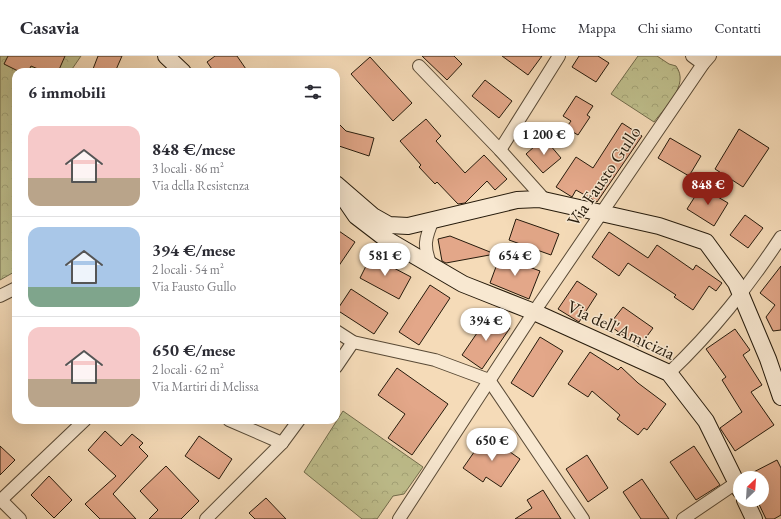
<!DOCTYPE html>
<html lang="it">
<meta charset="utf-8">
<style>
body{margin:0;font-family:"EB Garamond",serif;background:#f7f7f7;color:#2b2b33;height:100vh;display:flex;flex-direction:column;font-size:15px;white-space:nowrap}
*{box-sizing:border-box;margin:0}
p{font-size:13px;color:#7c7c81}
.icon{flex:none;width:22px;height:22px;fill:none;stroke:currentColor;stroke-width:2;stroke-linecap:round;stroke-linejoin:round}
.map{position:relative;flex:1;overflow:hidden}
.side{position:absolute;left:12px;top:12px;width:328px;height:356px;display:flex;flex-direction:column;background:#fff;border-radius:12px;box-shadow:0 4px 16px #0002}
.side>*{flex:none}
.needle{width:26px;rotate:25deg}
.buttons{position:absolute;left:733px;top:415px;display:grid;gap:8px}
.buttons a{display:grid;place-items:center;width:36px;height:36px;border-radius:50%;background:#fff;box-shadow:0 4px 16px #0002;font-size:20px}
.price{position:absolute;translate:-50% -34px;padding:0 9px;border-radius:14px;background:#fff;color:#222;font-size:13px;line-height:26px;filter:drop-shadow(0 1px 2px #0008)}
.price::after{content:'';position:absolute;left:50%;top:24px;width:12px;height:9px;margin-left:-6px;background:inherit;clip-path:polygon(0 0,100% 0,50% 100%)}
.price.selected{background:#8f2418;color:#fff}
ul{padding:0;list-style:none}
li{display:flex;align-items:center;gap:12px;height:100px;padding:0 16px}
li+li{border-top:1px solid #e1e1e2}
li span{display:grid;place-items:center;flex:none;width:112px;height:80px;border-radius:12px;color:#555}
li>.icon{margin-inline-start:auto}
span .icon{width:48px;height:48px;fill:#fffc;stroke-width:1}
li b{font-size:17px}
h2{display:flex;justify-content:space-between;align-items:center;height:48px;padding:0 16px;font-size:17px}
header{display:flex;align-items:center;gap:24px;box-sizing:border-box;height:56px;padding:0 20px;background:#fff;border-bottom:1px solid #e1e1e2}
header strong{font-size:19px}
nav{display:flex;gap:22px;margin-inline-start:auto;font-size:14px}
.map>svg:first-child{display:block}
.forest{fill:url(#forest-crowns);stroke:#726c4c}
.building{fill:#e3a789;stroke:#251a0b}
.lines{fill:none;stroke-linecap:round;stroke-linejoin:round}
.street-casing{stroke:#594a36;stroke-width:14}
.secondary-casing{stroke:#251a0b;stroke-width:18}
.street{stroke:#f8e8d1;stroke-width:12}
.secondary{stroke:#f8e8d1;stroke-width:16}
.labels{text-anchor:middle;stroke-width:3;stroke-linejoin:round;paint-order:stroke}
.street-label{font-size:18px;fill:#251a0b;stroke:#f8e8d1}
</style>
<header>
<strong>Casavia</strong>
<nav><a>Home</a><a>Mappa</a><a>Chi siamo</a><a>Contatti</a></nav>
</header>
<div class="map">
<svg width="781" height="463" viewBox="0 0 781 463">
<defs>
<pattern id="forest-crowns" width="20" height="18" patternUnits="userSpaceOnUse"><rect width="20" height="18" fill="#bfbf8d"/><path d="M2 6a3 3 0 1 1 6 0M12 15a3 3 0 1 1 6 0" fill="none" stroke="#a4a478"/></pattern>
</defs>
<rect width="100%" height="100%" fill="#f5dbb8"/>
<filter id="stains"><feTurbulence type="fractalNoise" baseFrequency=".005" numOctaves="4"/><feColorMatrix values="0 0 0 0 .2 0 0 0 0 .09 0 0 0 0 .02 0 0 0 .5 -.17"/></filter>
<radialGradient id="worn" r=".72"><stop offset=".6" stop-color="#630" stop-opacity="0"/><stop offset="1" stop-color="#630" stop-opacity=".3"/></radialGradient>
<g class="forest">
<path d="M0 0H81L70 16H16V215L0 224Z"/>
<path d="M638 0H657L669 8 676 10C690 29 665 51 654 66L611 38Z"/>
<path d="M343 355 423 411 404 438 393 440 377 463H362L304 416Z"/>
</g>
<g class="building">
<path d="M8 0H65L58 16H45L31 10 28 16H20L4 8Z"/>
<path d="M98 0H122L115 16H100L93 13Z"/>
<path d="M215 0H237L248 16H214L207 6Z"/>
<path d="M422 0H454L462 8 447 24Z"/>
<path d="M502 0H542L528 19Z"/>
<path d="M579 0H598L609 7 596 26 572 11Z"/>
<path d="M370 1 412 47 393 65 351 18Z"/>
<path d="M485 24 512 45 499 62 472 40Z"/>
<path d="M576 40 593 50 587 59 590 61 578 79 566 72 571 65 563 60Z"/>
<path d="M426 63 441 80 436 85 465 117 484 99 507 123 495 134 487 125 465 147 458 148 437 126 435 128 419 111 421 109 400 85Z"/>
<path d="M336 65 346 75 374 82 369 100 336 89Z"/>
<path d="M622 67 642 80 597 146 576 134 572 141 556 131 576 101 593 112Z"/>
<path d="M739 73 769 92 743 131 715 113Z"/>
<path d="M544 82 561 102 543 117 526 98Z"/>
<path d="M670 82 701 100 689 120 658 102Z"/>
<path d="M701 131 728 147 714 170 687 153Z"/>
<path d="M745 159 763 172 748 192 730 179Z"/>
<path d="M516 163 559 178 551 199 509 184Z"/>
<path d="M336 173 355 186 336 214Z"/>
<path d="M609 176 648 202 657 189 693 214 696 209 722 227 716 235 709 230 693 254 674 241 676 239 628 207 619 220 592 201Z"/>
<path d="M450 180 495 198 446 207 442 205 438 183Z"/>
<path d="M371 200 411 221 399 243 360 222Z"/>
<path d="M500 200 540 215 529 243 490 227Z"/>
<path d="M781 210V274L773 275 766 261 775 249 760 237Z"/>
<path d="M577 225 597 238 579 266 558 253Z"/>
<path d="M430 229 450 242 419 289 399 276Z"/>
<path d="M351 233 388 257 374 278 337 254Z"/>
<path d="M623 251 653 272 639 291 609 269Z"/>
<path d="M490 258 510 272 482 313 462 299Z"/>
<path d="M735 273 750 294 743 299 762 329 751 336 774 369 735 395 720 372 742 356 722 324 726 321 706 293Z"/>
<path d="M540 281 563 295 533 341 511 327Z"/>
<path d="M590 296 618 314 621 311 638 327 666 348 647 374 644 372 638 379 617 363 620 359 592 335 588 341 568 328Z"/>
<path d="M397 312 448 348 412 399 388 382 405 358 378 339Z"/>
<path d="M105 375 121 390 132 378 143 387 139 391 148 400 113 438 136 463H100L85 448 116 420 88 394Z"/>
<path d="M486 379 520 403 501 431 486 421 483 426 463 412Z"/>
<path d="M199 380 232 403 219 423 185 400Z"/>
<path d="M0 390 15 404 0 419Z"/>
<path d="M694 390 720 429 696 444 670 406Z"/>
<path d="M587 399 608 432 588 446 566 413Z"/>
<path d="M777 404 781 412V459L774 463H766L757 444H762V422H745L744 421Z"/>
<path d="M166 410 199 445 181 463H149L158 454 140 435Z"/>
<path d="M49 420 72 444 54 462 31 439Z"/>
<path d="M642 423 669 463H641L623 436Z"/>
<path d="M543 434 561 463H515L532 452 527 444Z"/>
<path d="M266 442 286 463H255L249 457Z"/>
</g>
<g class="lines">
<defs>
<g id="street">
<path d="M692 0 703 8"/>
<path d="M419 10 500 94 544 143"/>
<path d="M500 94 559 0"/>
<path d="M431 209C423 191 425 182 433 164"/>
<path d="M0 240 16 232"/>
<path d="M336 275 353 286 435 304 489 324"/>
<path d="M336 311 353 286"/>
<path d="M669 317C714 274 747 232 781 181"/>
<path d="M489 324 583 463"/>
<path d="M229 364 282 387"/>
<path d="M0 443 20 463"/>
<path d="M1 444 85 364"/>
<path d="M206 463 282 387 299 364"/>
<path d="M399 463 534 256 703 8 710 0"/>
<path d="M683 463 736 427"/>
</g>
<g id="secondary">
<path d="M166 0 183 16"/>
<path d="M336 128 373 160 389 169 408 170 517 144 539 143 659 170 706 186 736 227 768 303 781 341"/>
<path d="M343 141 356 160 386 183 463 228 534 256 669 317 706 365 740 434"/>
<path d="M745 444 754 463"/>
</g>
</defs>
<use href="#street" class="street-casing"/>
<use href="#secondary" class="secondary-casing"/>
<use href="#street" class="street"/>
<use href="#secondary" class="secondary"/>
</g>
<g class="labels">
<g class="street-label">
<text transform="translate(604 120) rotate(-56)" y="6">Via Fausto Gullo</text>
<text transform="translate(621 274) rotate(25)" y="6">Via dell'Amicizia</text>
</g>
</g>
<rect width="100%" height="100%" filter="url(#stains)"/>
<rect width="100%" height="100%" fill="url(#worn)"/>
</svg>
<div class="buttons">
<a><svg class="needle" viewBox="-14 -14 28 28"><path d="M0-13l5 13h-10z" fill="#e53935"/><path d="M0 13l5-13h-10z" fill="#7c7c81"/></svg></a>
</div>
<b class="price" style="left:544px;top:100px">1 200 €</b>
<b class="price selected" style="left:708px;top:150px">848 €</b>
<b class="price" style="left:385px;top:221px">581 €</b>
<b class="price" style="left:515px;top:221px">654 €</b>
<b class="price" style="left:486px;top:286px">394 €</b>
<b class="price" style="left:492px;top:406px">650 €</b>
<section class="side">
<h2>6 immobili<svg class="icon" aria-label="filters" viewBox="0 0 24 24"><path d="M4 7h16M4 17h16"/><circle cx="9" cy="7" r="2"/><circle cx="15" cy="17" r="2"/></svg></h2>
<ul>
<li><span style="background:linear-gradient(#f6c9c9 65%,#b9a48a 0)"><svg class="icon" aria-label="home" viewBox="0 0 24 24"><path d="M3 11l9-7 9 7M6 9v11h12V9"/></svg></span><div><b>848 €/mese</b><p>3 locali · 86 m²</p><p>Via della Resistenza</p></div></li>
<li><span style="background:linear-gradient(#a9c7e8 75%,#7fa58c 0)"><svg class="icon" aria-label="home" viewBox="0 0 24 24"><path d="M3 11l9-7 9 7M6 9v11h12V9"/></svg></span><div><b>394 €/mese</b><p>2 locali · 54 m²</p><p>Via Fausto Gullo</p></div></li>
<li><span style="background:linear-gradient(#f6c9c9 65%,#b9a48a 0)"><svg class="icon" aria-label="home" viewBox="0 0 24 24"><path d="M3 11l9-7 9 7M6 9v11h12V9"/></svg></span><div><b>650 €/mese</b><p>2 locali · 62 m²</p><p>Via Martiri di Melissa</p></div></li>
</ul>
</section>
</div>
